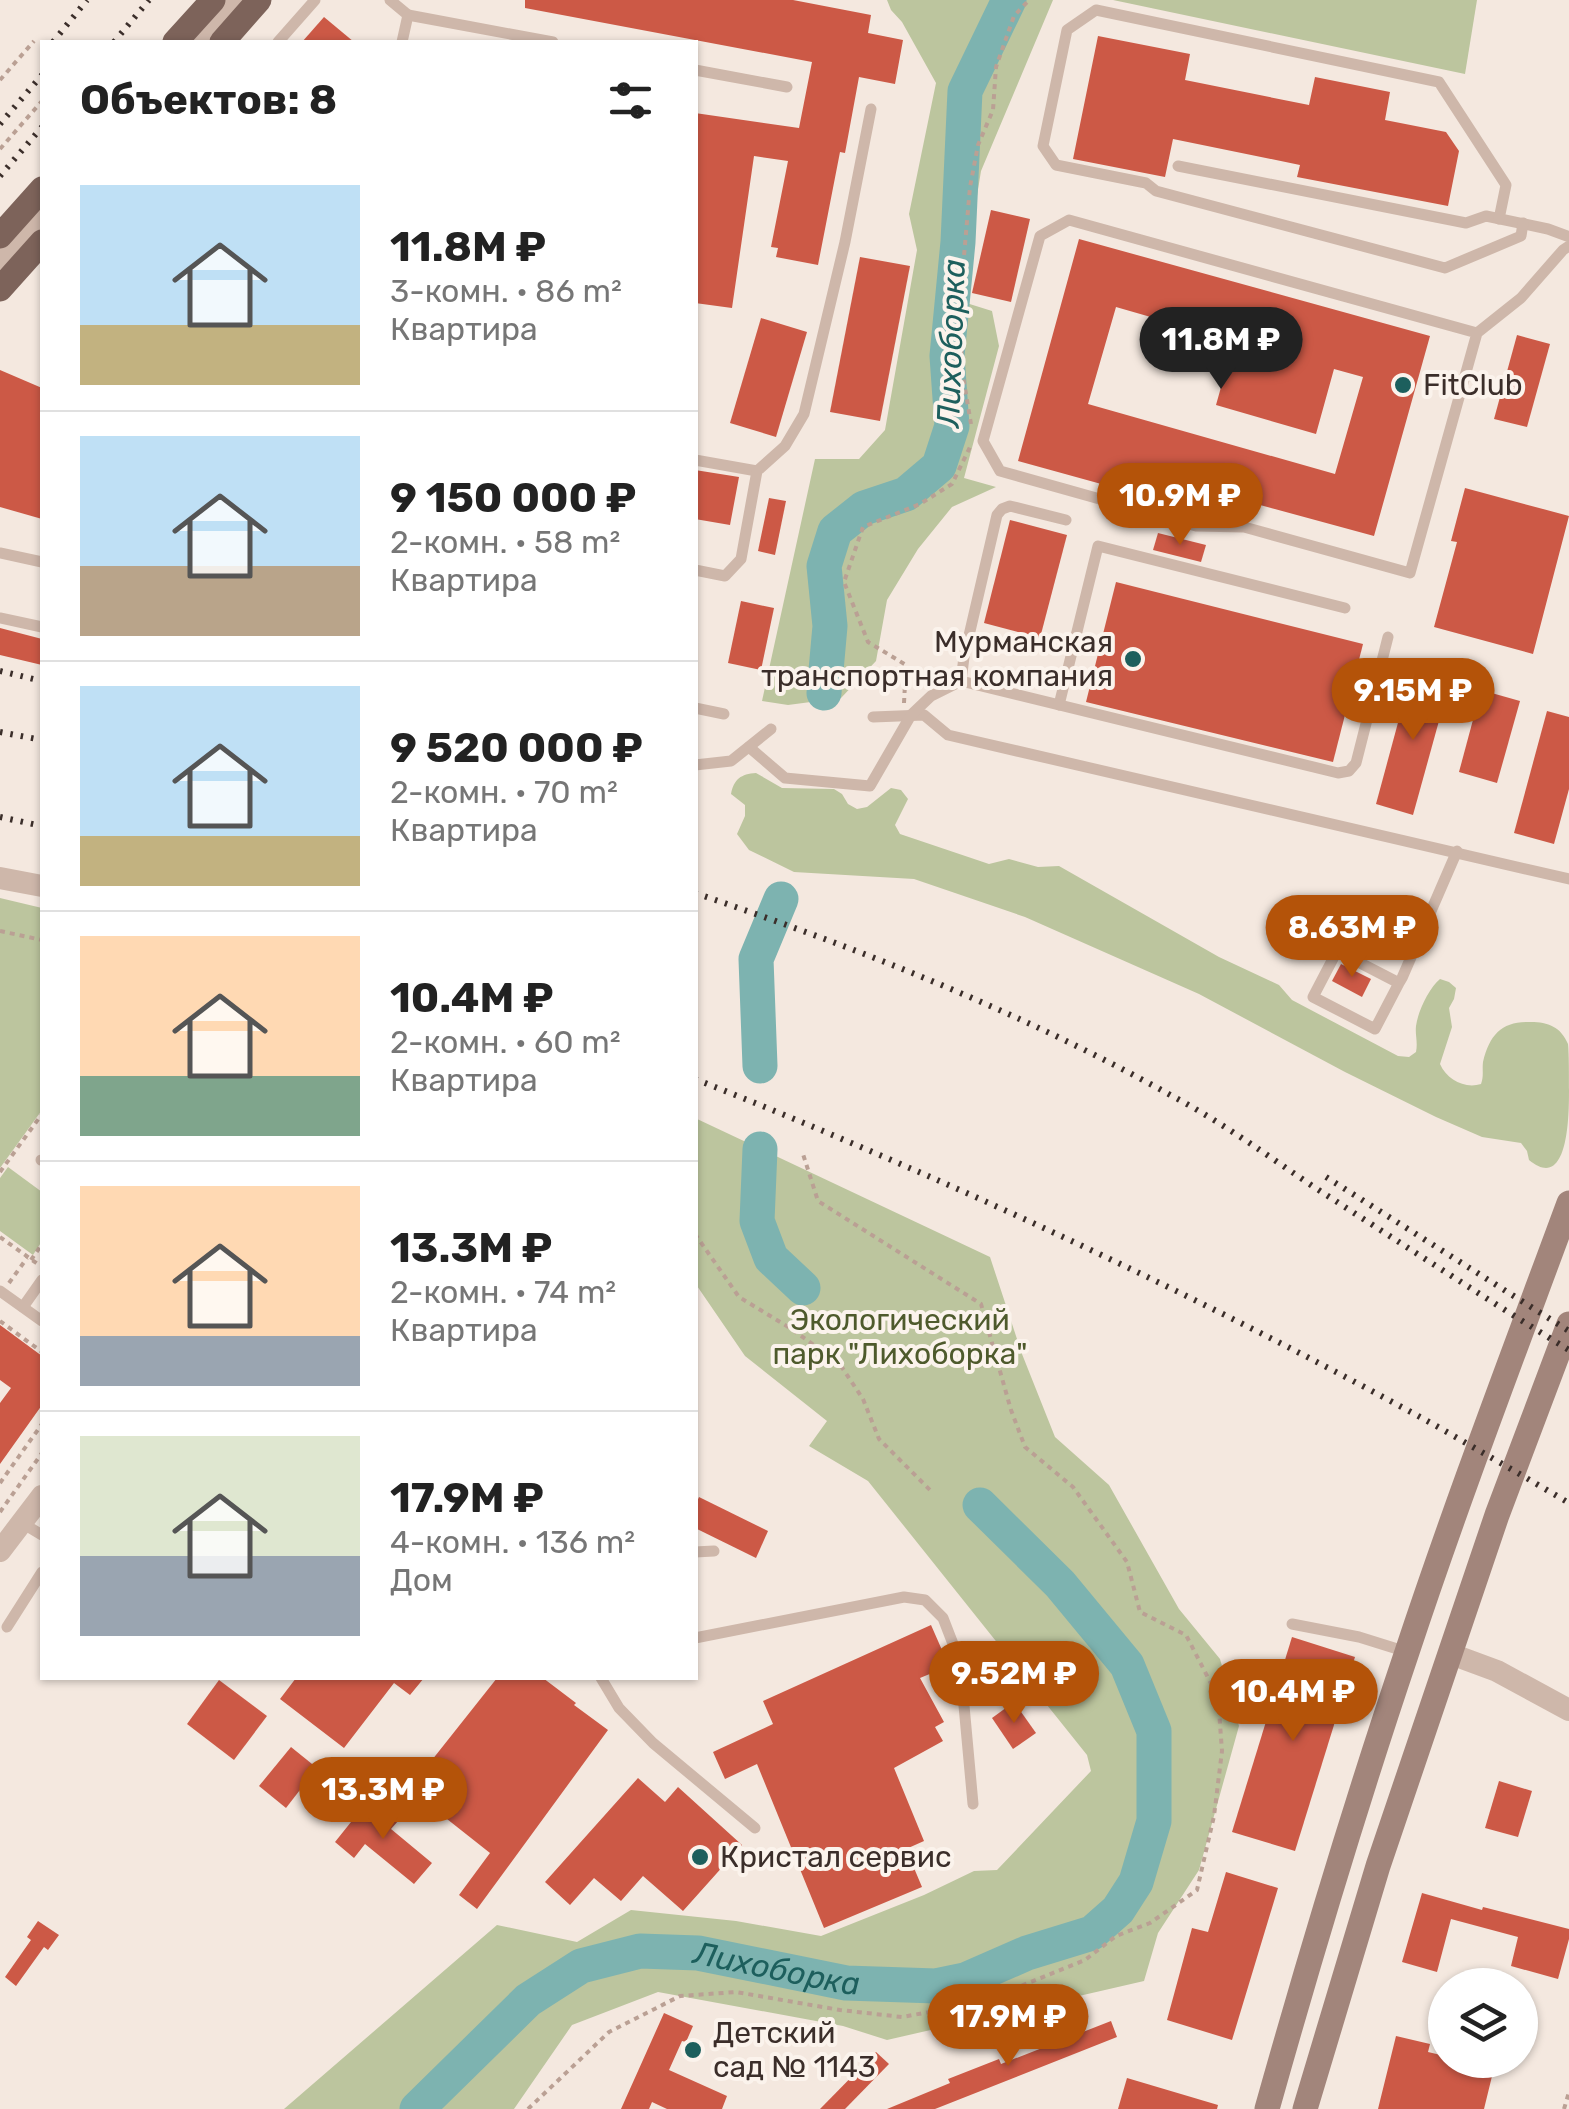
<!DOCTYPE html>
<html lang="ru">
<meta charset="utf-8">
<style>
body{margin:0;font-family:Rubik,sans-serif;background:#f6f6f6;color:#222;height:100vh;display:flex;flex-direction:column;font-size:38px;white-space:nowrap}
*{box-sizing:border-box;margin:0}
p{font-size:32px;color:#767676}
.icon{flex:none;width:55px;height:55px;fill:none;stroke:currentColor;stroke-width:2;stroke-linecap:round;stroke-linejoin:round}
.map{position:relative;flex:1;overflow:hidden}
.panel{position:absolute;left:40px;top:40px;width:658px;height:1640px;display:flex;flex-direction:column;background:#fff;border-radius:0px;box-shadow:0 2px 8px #0004}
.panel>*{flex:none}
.tools{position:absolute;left:1428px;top:1968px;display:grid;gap:20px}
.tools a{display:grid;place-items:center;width:110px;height:110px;border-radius:50%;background:#fff;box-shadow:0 2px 8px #0004;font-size:50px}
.price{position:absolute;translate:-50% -85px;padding:0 22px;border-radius:35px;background:#b45309;color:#fff;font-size:32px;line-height:65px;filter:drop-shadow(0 2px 5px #0008)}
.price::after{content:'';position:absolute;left:50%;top:60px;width:30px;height:22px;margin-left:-15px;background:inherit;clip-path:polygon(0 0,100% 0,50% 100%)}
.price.active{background:#222;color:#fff}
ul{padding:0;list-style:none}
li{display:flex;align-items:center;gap:30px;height:250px;padding:0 40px}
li+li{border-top:2px solid #e0e0e0}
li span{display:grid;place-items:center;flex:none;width:280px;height:200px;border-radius:0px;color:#555}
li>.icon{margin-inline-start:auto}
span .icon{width:120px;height:120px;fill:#fffc;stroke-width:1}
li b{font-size:42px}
h2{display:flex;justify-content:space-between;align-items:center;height:120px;padding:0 40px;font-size:42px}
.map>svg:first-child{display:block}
.green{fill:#bcc59e}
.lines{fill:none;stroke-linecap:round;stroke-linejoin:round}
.river{stroke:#7db3b0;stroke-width:35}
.building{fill:#cc5946;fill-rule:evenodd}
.path{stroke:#baa094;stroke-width:4;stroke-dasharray:5 5;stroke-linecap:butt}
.service{stroke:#ceb7aa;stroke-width:11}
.minor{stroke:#ceb7aa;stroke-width:22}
.tertiary{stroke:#ceb7aa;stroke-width:25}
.secondary{stroke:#a2857b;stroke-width:25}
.primary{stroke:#7d635a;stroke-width:25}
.rail{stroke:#3b2e2a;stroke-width:6;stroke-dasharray:2.5 8;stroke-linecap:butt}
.poi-dot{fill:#1d5f5d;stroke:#fbf3ec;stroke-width:4}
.labels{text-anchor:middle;stroke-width:8;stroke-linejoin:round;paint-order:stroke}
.poi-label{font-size:30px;fill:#3b2e2a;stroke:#fbf3ec;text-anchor:start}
.park-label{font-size:30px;fill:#4e5a2c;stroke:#fbf3ec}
.water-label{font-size:32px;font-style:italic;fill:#1d5f5d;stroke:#fbf3ec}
</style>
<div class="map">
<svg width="1569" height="2109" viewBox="0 0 1569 2109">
<rect width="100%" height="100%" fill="#f4e8df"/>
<g class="green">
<path d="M887 0H1053L981 171 960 301 992 311 999 346 964 478 996 487 952 507 918 549 887 600 876 661 841 698 788 705 762 701 815 459H859L885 430 917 250 909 214 936 83 902 22 891 10Z"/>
<path d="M1113 0H1477L1465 74Z"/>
<path d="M756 773 782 788 834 789 842 794 848 804 857 809 867 807 891 788 901 790 908 799 895 825 900 834 989 864 1009 859 1038 867 1059 866 1219 957 1279 985 1292 1000 1398 1056 1409 1057 1416 1052C1418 1042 1415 1035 1416 1026 1418 1011 1429 988 1440 979L1449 982 1456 988 1454 999 1449 1008 1452 1027 1440 1064C1447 1080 1465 1089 1481 1084 1484 1076 1482 1070 1483 1062 1490 1033 1503 1021 1531 1022 1548 1022 1561 1027 1568 1044 1569 1053 1569 1079 1569 1090 1569 1114 1569 1193 1529 1160L1527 1151 1521 1143 1482 1137 1436 1117 1345 1072 1199 994 1025 917 914 879 794 872 749 850 737 834 745 816V805L731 794C734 779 741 774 756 773Z"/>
<path d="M0 898 42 908V1110L0 1168Z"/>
<path d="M695 1118 990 1257 1022 1354 1055 1437 1109 1485 1179 1609 1220 1659 1239 1726 1199 1870 1158 1933 1144 1981 887 2040 843 2026 658 1992 572 2025 514 2109H284L497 1925 577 1942 631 1910 736 1921 821 1936 924 1895 974 1871 997 1870 1091 1771 1087 1755 868 1481 809 1446 827 1421 745 1356 695 1283Z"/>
<path d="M8 1167 42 1192V1241L33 1255 0 1231V1178Z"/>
</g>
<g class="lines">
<g class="river">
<path d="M824 693 830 626 824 566 835 531 864 508 906 494 939 466 952 426 947 356 958 242 965 91 1009 0"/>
<path d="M760 1066 756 959 781 899"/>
<path d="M760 1149 757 1221 771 1258 803 1288"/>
<path id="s1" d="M417 2109 528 2000 581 1966 640 1951 698 1953 846 1983 936 1986 965 1980 1027 1953 1092 1933 1118 1910 1136 1882 1154 1821V1731L1127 1665 1060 1584 980 1505"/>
</g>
</g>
<g class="building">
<path d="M525 0H793L871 15 868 33 903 40 895 84 859 77 845 153 840 152 818 265 776 257 778 248 771 247 788 161 754 156 732 308 695 303V113L799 128 812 62 525 8Z"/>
<path d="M324 17 354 42H302Z"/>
<path d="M1098 36 1190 54 1185 80 1309 105 1315 77 1390 92 1385 120 1446 132 1459 151 1448 206 1297 177 1300 165 1173 139 1165 177 1073 159Z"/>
<path d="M991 210 1030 219 1011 302 972 293Z"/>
<path d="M1079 239 1430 336 1374 536 1205 490 1199 511 1018 461ZM1116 307 1234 341 1216 405 1316 434 1334 369 1363 377 1335 474 1088 404Z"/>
<path d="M860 257 910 266 880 421 830 412Z"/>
<path d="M761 318 807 332 776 437 730 423Z"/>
<path d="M1517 335 1550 344 1527 427 1494 419Z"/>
<path d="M0 370 42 388V519L0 507Z"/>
<path d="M695 470 739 477 730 525 695 519Z"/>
<path d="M1465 488 1569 516 1533 654 1434 627 1457 542 1451 541Z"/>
<path d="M769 498 786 501 775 555 758 551Z"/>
<path d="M1010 520 1067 535 1040 638 984 623Z"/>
<path d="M1158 533 1206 545 1201 562 1153 550Z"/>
<path d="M1116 582 1363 644 1333 762 1086 702Z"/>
<path d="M741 601 774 608 761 670 728 663Z"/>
<path d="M0 628 42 639V665L0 655Z"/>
<path d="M1412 671 1450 681 1413 815 1376 804Z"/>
<path d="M1481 690 1520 701 1497 783 1459 772Z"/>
<path d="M1547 711 1569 717V789L1554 844 1514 833Z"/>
<path d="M1341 964 1371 979 1362 997 1332 981Z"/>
<path d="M0 1325 42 1356V1405L0 1464V1403L11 1388 0 1380Z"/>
<path d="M699 1497 768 1531 756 1558 695 1528V1506Z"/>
<path d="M931 1625 949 1666 920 1678 944 1722 935 1727 943 1741 894 1768 924 1841 906 1849 922 1887 824 1928 757 1764 725 1779 713 1752 773 1724 763 1701Z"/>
<path d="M1292 1637 1355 1657 1295 1851 1232 1832Z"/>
<path d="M296 1678H424L410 1695 394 1683 344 1748 280 1699Z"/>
<path d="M497 1678H543L576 1703 574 1705 608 1730 477 1909 459 1895 490 1853 409 1789Z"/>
<path d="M219 1680 267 1716 234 1760 187 1724Z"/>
<path d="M1014 1702 1036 1733 1013 1749 992 1718Z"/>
<path d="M291 1747 317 1768 286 1808 259 1786Z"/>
<path d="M638 1778 665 1802 678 1787 742 1845 683 1911 643 1876 621 1901 594 1878 570 1905 545 1882Z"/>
<path d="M1499 1781 1532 1791 1518 1837 1485 1828Z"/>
<path d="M380 1803 399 1820 391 1829 432 1863 414 1884 365 1844 354 1858 335 1842 363 1807 371 1814Z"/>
<path d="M1226 1872 1278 1888 1232 2040 1167 2020 1192 1928 1208 1932Z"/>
<path d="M1422 1893 1482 1910 1483 1907 1569 1929V1939L1558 1979 1511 1966 1518 1937 1451 1919 1437 1972 1402 1962Z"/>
<path d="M38 1921 59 1935 48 1950 44 1947 16 1986 5 1977 31 1940 27 1937Z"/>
<path d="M664 2013 693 2026 686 2042 682 2041 669 2070 727 2096 722 2109H667L652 2102 649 2109H621Z"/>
<path d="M1111 2021 1117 2037 935 2109H887L950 2083 948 2079 999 2059 1001 2064Z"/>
<path d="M1396 2036 1430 2044 1428 2052 1445 2056V2060H1461L1494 2068 1484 2109H1378Z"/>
<path d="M876 2052 889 2064 845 2109H820Z"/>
<path d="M1127 2078 1218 2105 1217 2109H1118Z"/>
</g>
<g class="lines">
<g class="path">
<path d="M0 80 34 41"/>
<path d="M0 149 42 101"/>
<path d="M971 424 962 370 960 302 970 187 978 145 993 110 996 67 1014 16 1029 0"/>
<path d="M904 703 906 665 868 642 844 582 863 527 920 504 952 484 970 447"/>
<path d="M0 931 42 940"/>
<path d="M0 1172 42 1114"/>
<path d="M695 1234 739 1297 790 1328 839 1363 863 1399 879 1439 930 1490"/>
<path d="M0 1237 39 1265"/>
<path d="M31 1260 42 1244"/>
<path d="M9 1283 27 1258"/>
<path d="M0 1321 42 1352"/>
<path d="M0 1483 42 1424"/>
<path d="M0 1512 42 1453"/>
<path d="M528 2109 609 2032 680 1996 736 1992 840 2010 902 2017 979 2003 1085 1960 1116 1936 1150 1923 1197 1890 1214 1816 1222 1751 1218 1697 1186 1635 1140 1612 1127 1562 1073 1487 1025 1447 1011 1410 981 1304 818 1201 803 1154"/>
<path d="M1564 2109 1569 2092"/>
</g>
<g class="service">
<path d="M390 0 408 15"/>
<path d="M278 42 315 0"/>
<path d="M402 42 408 15 553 42"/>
<path d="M695 70 787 87"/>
<path d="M1178 166 1466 223 1486 216 1548 229 1567 236"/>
<path d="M1499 219 1506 185 1439 82 1096 10 1067 30 1043 146 1056 165 1146 183 1156 191 1445 268 1521 236 1523 223"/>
<path d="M1477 333 1069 220 1040 236 983 441 1000 471 1196 526 1244 527 1410 573 1477 333 1521 298 1563 250 1569 246"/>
<path d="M695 460 757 471"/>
<path d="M0 553 42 562"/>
<path d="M695 570 725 576 741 559 757 471 785 446 804 414 845 242 871 109"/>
<path d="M0 618 42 627"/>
<path d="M961 681 964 657 997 515 1002 509 1010 506 1066 520"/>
<path d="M1059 705 1098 546 1345 608"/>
<path d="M695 708 724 714"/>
<path d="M873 717 924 715 948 735 1569 879"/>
<path d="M749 747 785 778 870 786 911 715 931 696 961 681 1338 773 1349 771 1356 763 1388 637"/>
<path d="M695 765 731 761 771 729"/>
<path d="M1399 983 1337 951 1313 997 1375 1029 1399 983 1402 978 1457 851"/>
<path d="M41 1160H42"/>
<path d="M0 1291 42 1321"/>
<path d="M23 1307 42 1280"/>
<path d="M22 1523 42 1535"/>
<path d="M695 1552 714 1551"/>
<path d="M1292 1624 1359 1637 1407 1652"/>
<path d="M7 1627 42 1572"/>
<path d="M695 1638 904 1597 925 1600 943 1618 960 1662 973 1804"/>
<path d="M601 1678 619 1708 653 1743 755 1828"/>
</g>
<g class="minor">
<path d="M0 878 42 886"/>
<path d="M0 1551 42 1496"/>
<path d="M1451 1654 1497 1671 1569 1710"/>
</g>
<g class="tertiary">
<path d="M200 42 238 0"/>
<path d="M0 264 42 217"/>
</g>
<g class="secondary">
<path d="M1267 2109C1310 1956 1356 1803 1407 1652 1457 1501 1514 1352 1569 1203"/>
<path d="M1305 2109 1378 1866 1497 1515 1569 1324"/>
</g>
<g class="primary">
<path d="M175 42 213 0"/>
<path d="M222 42 259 0"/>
<path d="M0 236 42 189"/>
<path d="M0 289 42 242"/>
</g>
<g class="rail">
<path d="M53 42 87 0"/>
<path d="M114 42 149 0"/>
<path d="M0 124 42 75"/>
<path d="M0 176 42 127"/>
<path d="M0 671 42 681"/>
<path d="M0 732 42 740"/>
<path d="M0 817 42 826"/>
<path d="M695 893C860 949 1022 1012 1174 1097 1223 1123 1268 1156 1314 1187 1399 1242 1483 1297 1569 1350"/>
<path d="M695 1079C946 1178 1194 1293 1431 1423 1477 1449 1523 1476 1569 1503"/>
<path d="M1326 1177 1569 1331"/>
</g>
</g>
<g class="poi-dot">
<circle cx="1403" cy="385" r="10"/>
<circle cx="1133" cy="659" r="10"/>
<circle cx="700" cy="1857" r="10"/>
<circle cx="693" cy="2050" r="10"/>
</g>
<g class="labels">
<g class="poi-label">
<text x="1423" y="395">FitClub</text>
<text x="1113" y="652" text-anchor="end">Мурманская<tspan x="1113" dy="34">транспортная компания</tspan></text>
<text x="720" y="1867">Кристал сервис</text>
<text x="713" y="2043">Детский<tspan x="713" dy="34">сад № 1143</tspan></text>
</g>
<g class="park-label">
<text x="900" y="1330">Экологический<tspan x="900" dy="34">парк "Лихоборка"</tspan></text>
</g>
<g class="water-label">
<text transform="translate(951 343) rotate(-88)" y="11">Лихоборка</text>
<text dy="11" stroke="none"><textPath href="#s1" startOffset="418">Лихоборка</textPath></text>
</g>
</g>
</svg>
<div class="tools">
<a><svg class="icon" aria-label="layers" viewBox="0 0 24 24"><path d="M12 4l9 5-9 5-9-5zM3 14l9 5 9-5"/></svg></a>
</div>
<b class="price active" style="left:1221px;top:392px">11.8M ₽</b>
<b class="price" style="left:1180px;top:548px">10.9M ₽</b>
<b class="price" style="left:1413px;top:743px">9.15M ₽</b>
<b class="price" style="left:1352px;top:980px">8.63M ₽</b>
<b class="price" style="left:1014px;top:1726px">9.52M ₽</b>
<b class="price" style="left:1293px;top:1744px">10.4M ₽</b>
<b class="price" style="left:383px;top:1842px">13.3M ₽</b>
<b class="price" style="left:1008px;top:2069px">17.9M ₽</b>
<section class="panel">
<h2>Объектов: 8<svg class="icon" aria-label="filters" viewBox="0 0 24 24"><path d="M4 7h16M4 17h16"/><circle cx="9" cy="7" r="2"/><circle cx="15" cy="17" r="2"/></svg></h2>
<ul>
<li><span style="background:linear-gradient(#bfe0f5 70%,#c2b280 0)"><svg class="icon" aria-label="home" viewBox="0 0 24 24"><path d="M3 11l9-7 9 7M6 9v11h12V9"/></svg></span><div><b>11.8M ₽</b><p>3-комн. · 86 m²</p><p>Квартира</p></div></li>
<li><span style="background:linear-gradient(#bfe0f5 65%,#b9a48a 0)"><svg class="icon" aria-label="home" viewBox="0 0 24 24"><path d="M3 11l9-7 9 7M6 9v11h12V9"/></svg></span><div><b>9 150 000 ₽</b><p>2-комн. · 58 m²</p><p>Квартира</p></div></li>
<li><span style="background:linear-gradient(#bfe0f5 75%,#c2b280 0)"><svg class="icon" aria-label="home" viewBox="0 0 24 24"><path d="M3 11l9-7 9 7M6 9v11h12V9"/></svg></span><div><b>9 520 000 ₽</b><p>2-комн. · 70 m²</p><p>Квартира</p></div></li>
<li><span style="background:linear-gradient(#ffd9b3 70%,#7fa58c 0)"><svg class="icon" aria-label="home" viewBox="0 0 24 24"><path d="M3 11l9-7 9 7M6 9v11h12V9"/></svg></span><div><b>10.4M ₽</b><p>2-комн. · 60 m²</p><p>Квартира</p></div></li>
<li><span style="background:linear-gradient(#ffd9b3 75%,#9aa5b1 0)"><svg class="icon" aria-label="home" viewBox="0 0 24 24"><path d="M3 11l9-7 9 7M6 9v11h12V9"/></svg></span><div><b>13.3M ₽</b><p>2-комн. · 74 m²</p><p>Квартира</p></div></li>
<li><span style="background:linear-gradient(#dfe7d0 60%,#9aa5b1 0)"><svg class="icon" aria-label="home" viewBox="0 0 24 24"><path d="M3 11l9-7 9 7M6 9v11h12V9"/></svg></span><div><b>17.9M ₽</b><p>4-комн. · 136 m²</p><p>Дом</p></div></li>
</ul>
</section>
</div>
